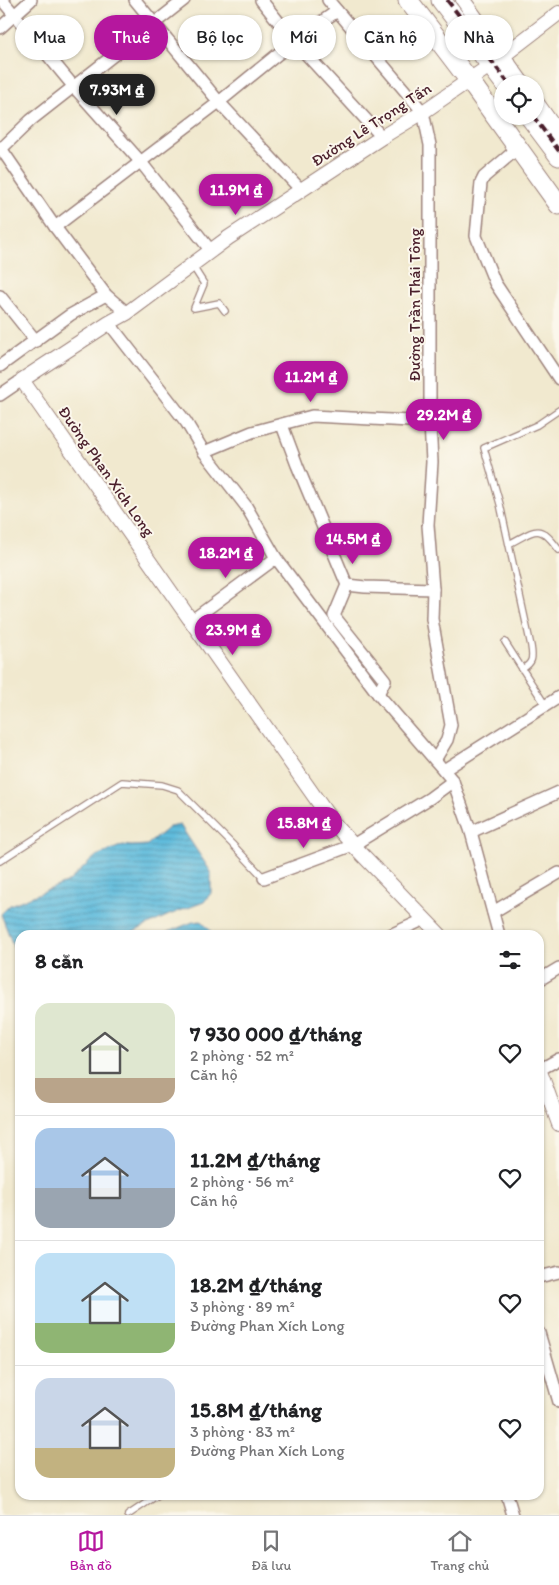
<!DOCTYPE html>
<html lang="vi">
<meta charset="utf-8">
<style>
body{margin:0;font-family:Itim,sans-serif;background:#f2f2f2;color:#202124;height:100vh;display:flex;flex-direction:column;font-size:19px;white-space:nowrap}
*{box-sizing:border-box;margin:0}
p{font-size:16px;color:#757577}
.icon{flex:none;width:28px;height:28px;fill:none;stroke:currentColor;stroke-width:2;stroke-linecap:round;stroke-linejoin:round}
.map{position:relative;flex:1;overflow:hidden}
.sheet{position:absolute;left:15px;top:930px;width:529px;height:570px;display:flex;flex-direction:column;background:#fff;border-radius:15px;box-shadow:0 1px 4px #0004}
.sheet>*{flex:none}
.banner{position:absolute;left:15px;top:15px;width:530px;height:45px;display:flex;gap:10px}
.controls{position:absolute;left:494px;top:75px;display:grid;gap:10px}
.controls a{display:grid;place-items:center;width:50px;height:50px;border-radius:50%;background:#fff;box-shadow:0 1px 4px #0004;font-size:25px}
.price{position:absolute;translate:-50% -42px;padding:0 11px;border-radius:18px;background:#b5179e;color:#fff;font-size:16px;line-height:32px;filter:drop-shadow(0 1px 2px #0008)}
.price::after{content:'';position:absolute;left:50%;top:30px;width:15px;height:11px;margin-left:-8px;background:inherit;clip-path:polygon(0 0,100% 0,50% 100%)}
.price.active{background:#222;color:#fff}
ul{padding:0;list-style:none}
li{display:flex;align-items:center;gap:15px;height:125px;padding:0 20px}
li+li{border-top:1px solid #e0e0e0}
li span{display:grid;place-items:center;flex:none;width:140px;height:100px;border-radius:15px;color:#555}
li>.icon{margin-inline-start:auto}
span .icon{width:60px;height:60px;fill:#fffc;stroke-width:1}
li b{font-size:21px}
h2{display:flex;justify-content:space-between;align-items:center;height:60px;padding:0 20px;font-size:21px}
.pill{padding:0 18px;border-radius:22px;background:#fff;box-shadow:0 1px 4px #0004;font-size:18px;line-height:45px}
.pill.active{background:#b5179e;color:#fff}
.tabs{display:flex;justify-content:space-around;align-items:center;height:70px;border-top:1px solid #e0e0e0;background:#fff;font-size:14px;color:#757577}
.tabs a{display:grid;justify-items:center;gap:2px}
.tabs .active{color:#b5179e}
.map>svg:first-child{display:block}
.water{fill:url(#water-rules);stroke:#546d84}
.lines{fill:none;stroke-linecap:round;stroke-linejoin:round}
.service-casing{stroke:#9e847d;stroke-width:8}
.minor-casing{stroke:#9e847d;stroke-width:14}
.tertiary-casing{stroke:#9e847d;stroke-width:16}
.trunk-casing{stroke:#9e847d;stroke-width:21}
.service{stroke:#fff;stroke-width:5.5}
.minor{stroke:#fff;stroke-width:11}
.tertiary{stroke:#fff;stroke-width:14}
.trunk{stroke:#fff;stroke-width:19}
.rail{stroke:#4a1f2b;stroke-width:4;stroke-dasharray:8 4;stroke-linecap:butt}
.labels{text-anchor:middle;stroke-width:4;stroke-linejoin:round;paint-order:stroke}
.street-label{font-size:16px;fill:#4a1f2b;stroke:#fbf7ec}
</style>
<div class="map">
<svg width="559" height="1515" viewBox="0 0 559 1515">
<defs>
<pattern id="water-rules" width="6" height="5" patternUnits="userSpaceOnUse" patternTransform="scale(1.25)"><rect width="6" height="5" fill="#5ebbdc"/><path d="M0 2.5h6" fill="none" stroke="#5097b3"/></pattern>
</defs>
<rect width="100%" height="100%" fill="#fbf7ec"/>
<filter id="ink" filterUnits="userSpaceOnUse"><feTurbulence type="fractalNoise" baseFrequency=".02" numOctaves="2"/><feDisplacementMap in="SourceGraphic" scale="10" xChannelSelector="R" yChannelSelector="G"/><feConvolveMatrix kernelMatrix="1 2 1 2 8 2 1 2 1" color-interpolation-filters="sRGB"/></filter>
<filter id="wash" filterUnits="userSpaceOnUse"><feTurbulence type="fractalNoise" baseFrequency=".0096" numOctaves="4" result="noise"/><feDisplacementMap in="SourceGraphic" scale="20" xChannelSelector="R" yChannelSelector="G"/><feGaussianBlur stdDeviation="1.12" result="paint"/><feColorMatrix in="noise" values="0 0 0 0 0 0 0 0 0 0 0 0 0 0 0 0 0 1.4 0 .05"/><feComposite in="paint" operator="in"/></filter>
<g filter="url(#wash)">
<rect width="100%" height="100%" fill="#f1e9cf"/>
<g class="water">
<path d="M180 825 211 872V893L204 902 169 915 127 935H20V964L1 914 10 905 68 882 96 856 123 845 131 846 147 845 169 827Z"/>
<path d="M201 921 210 930 212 935H160L193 922Z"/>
</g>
</g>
<g filter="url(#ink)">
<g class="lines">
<defs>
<g id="service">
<path d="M192 265 204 284 194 308 219 303 225 311"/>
<path d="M509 544C536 530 539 522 559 550"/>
<path d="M505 642 546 706"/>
<path d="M522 669C533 663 533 658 531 646L500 504 484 448 537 425 559 410"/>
<path d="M0 861 122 782 162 785 178 790 232 844 264 878"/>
<path d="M128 1515 158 1495"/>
</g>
<g id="minor">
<path d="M2 0 74 87 140 161 211 251"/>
<path d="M135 0 219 102 301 190"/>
<path d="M261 0 294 41 382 137"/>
<path d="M328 0 423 112 430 145V422L432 462 428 525 433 589 432 619 451 725 447 740 435 760"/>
<path d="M0 28 31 0"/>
<path d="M0 147 55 227 106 295 127 313"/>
<path d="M518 148 484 177 481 183 476 236 495 283 559 379"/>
<path d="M0 150 31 120 184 0"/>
<path d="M55 227 219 102 294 41 337 11"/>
<path d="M0 296 36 341"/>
<path d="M109 323 186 422 204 452 246 506 276 558 378 694 453 781 471 832 499 935"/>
<path d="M0 366 70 315 106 295"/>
<path d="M0 395 22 380"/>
<path d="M282 425 297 465 347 585 334 616 385 680 378 694"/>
<path d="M204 452 252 432 312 416 430 422"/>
<path d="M347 585 365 587 433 589"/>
<path d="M191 621 276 558"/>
<path d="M444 770 559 697"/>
<path d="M471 832 559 792"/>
<path d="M264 878 353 845 430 798 453 781"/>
<path d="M493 912 559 873"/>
<path d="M390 935 425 919"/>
<path d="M539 980 559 968"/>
<path d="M539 1070 559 1059"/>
<path d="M539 1277 559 1272"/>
<path d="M539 1333 559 1402"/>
<path d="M507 1495 513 1515"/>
</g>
<g id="tertiary">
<path d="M463 0 523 84"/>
<path d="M535 100 559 134"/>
<path d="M440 935 353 845 331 820 22 380 109 323 127 313 228 238 382 137 423 112 491 65 559 13"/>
<path d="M539 1069 559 1124"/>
</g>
<g id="trunk">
<path d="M408 0 469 80 559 205"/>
<path d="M441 0 505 84"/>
<path d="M529 116 559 156"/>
</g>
</defs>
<use href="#service" class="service-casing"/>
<use href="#minor" class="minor-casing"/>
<use href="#tertiary" class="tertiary-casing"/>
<use href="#trunk" class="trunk-casing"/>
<use href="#service" class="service"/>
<use href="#minor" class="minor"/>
<use href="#tertiary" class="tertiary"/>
<use href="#trunk" class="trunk"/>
<g class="rail">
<path d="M447 0 484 47 487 55 509 84"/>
<path d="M533 116 559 151"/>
</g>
</g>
</g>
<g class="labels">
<g class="street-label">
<text transform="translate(371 124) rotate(-33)" y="6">Đường Lê Trọng Tấn</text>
<text transform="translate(414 305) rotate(-90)" y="6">Đường Trần Thái Tông</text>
<text transform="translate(107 471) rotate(55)" y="6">Đường Phan Xích Long</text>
</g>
</g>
</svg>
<div class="controls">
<a><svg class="icon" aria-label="locate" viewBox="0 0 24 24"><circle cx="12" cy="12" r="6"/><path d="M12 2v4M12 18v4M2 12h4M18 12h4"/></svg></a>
</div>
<b class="price active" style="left:117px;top:116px">7.93M ₫</b>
<b class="price" style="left:236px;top:216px">11.9M ₫</b>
<b class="price" style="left:311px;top:403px">11.2M ₫</b>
<b class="price" style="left:444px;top:441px">29.2M ₫</b>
<b class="price" style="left:353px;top:565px">14.5M ₫</b>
<b class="price" style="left:226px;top:579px">18.2M ₫</b>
<b class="price" style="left:233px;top:656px">23.9M ₫</b>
<b class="price" style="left:304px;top:849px">15.8M ₫</b>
<div class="banner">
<a class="pill">Mua</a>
<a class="pill active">Thuê</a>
<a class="pill">Bộ lọc</a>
<a class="pill">Mới</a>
<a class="pill">Căn hộ</a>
<a class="pill">Nhà</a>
</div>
<section class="sheet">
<h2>8 căn<svg class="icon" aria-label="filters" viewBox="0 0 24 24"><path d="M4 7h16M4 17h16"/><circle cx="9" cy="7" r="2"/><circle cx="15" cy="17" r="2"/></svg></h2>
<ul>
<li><span style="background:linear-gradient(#dfe7d0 75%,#b9a48a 0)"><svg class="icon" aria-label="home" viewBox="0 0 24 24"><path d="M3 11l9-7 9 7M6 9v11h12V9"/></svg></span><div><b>7 930 000 ₫/tháng</b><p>2 phòng · 52 m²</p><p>Căn hộ</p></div><svg class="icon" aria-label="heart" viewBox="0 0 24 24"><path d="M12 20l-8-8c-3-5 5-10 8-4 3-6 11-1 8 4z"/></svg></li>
<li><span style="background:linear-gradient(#a9c7e8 60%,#9aa5b1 0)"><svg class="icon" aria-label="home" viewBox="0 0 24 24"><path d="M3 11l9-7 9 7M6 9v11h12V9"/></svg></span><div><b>11.2M ₫/tháng</b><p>2 phòng · 56 m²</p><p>Căn hộ</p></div><svg class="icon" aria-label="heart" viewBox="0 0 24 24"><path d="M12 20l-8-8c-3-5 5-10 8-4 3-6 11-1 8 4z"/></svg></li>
<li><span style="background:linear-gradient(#bfe0f5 70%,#8fb573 0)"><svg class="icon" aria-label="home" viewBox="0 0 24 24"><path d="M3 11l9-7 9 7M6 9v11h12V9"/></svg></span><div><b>18.2M ₫/tháng</b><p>3 phòng · 89 m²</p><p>Đường Phan Xích Long</p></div><svg class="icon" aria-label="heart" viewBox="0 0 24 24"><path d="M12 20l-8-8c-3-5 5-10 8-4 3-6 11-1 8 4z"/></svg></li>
<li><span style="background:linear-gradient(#c9d6e8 70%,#c2b280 0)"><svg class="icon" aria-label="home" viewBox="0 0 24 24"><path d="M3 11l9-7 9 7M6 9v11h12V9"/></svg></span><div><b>15.8M ₫/tháng</b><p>3 phòng · 83 m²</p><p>Đường Phan Xích Long</p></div><svg class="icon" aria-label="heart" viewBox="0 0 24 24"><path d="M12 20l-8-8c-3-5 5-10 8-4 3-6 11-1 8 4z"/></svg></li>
</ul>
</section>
</div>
<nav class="tabs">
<a class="active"><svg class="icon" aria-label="map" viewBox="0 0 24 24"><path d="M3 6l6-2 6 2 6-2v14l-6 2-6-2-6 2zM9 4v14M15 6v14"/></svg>Bản đồ</a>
<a><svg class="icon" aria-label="saved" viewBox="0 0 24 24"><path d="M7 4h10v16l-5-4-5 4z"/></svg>Đã lưu</a>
<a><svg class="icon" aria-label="home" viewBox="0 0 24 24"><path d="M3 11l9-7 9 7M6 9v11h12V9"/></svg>Trang chủ</a>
</nav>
